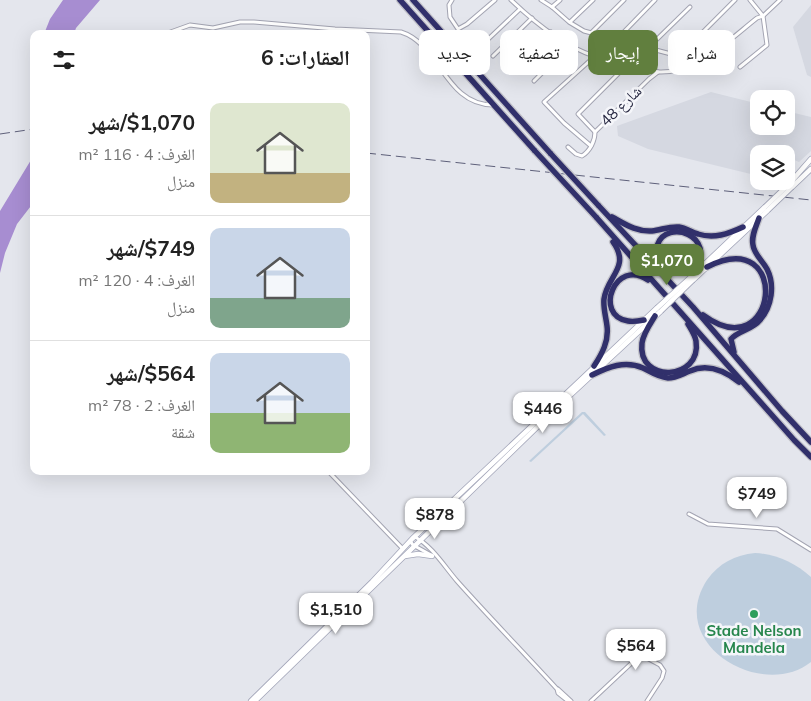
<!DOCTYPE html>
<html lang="ar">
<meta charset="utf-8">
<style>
body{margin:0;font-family:Mulish,"Noto Naskh Arabic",sans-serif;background:#f2f2f2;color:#222;direction:rtl;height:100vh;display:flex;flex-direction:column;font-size:19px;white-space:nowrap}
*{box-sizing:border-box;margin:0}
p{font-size:16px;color:#767676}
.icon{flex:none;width:28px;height:28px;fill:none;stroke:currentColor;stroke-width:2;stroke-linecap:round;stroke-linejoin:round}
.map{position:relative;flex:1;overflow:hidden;direction:ltr}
.side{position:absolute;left:30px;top:30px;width:340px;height:445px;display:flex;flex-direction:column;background:#fff;border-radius:10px;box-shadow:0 5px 20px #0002;direction:rtl}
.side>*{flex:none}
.hud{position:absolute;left:385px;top:30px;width:350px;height:45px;direction:rtl;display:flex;gap:10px}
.buttons{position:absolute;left:750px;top:90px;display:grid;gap:10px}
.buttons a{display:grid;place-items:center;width:45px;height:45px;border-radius:10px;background:#fff;box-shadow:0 5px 20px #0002;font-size:25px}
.price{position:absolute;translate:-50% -42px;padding:0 11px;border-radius:10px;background:#fff;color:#222;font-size:16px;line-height:32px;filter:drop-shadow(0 1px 2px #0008)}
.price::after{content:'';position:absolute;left:50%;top:30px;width:15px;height:11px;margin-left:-8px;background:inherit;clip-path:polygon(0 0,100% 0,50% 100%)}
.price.on{background:#617f3e;color:#fff}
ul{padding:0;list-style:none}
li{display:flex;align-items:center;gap:15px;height:125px;padding:0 20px}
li+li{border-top:1px solid #e0e0e0}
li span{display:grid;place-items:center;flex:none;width:140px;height:100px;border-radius:10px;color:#555}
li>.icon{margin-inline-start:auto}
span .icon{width:60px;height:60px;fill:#fffc;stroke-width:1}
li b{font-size:21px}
h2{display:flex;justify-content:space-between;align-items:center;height:60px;padding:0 20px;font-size:21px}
.pill{padding:0 18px;border-radius:10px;background:#fff;box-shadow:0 5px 20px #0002;font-size:18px;line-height:45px}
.pill.on{background:#617f3e;color:#fff}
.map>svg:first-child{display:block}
.built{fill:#d5d8e1}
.green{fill:#becede}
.water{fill:#a78dd1}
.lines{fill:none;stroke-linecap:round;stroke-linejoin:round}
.street-casing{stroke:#a3a4b2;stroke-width:5}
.secondary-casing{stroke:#a3a6b9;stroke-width:6}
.highway-casing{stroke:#c2c2c9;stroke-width:8}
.street{stroke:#fff;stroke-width:3}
.secondary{stroke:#fff;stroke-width:4.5}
.highway{stroke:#31306b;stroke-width:5.5}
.rail{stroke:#5e607a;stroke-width:1;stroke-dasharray:10 5;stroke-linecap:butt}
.secondary-bridge-casing{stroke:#a3a6b9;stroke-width:6;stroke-linecap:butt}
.highway-bridge-casing{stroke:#c2c2c9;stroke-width:8;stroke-linecap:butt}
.secondary-bridge{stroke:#fff;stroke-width:4.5}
.highway-bridge{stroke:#31306b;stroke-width:5.5}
.leisure-dot{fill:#2e9e5b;stroke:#f5f6fa;stroke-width:2}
.labels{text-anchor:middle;stroke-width:5;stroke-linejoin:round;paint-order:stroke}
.street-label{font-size:15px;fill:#24253f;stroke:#f5f6fa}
.leisure-label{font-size:15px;font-weight:bold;fill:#27864d;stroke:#f5f6fa}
</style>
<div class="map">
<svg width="811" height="701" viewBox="0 0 811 701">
<rect width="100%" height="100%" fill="#e4e6ed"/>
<g class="built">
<path d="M811 5V77L807 75 793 27Z"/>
<path d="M711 92 759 104V126H786V111L811 117V151L799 162 790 158 786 162V154H759V176L648 149 618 136 617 126Z"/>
</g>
<g class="green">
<path d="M582 412H585L606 435 604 436 583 414 531 462 529 461Z"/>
<path d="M755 553C777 554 795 563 811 577V662C762 701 665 644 707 580 719 563 735 555 755 553Z"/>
</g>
<g class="water">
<path d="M63 0H100L76 28 74 34H44L50 19Z"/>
<path d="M34 155V202L17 224 5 253 0 273V211Z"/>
</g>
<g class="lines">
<defs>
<g id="street">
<path d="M452 0 449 5 450 17 458 29 467 24 495 0"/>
<path d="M511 0C534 22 563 46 594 56 615 62 637 66 658 72"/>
<path d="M541 0 552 7 569 22 584 31 671 54 690 65"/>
<path d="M552 7 560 0"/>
<path d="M570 22 593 0"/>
<path d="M592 32 624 0"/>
<path d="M165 34 190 25 213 28 240 22H254L335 29 401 32C440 44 445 105 493 105"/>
<path d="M617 39 655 0"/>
<path d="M482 45 520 9"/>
<path d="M648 48 690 7"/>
<path d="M493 56 532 18"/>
<path d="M678 57 735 0"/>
<path d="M740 67 767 45 763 16 750 0"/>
<path d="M515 69 551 32"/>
<path d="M534 81 570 45"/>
<path d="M595 132 578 114 628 64"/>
<path d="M591 146 564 123 544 102 595 56"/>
<path d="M568 147 576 154 582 156C590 151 595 141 595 132L649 79 658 72C696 74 729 40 757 18L763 16 780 0"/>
<path d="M328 471 403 549"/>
<path d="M689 514 708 524 777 529 811 550"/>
<path d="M415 537C431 545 445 567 457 581 490 618 524 653 557 689L558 693 568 701"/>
<path d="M410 541 413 545 431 555"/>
<path d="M558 689 571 701"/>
<path d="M591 701 637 658 643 656 660 665 664 671 662 678 647 701"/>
</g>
<g id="secondary">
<path d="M789 184 811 159"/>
<path d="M792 187 811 169"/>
<path d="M691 277 765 207"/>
<path d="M693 280 768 210"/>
<path d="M405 556 418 554 432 556"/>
<path d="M251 701 372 582 412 539 657 308"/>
<path d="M255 701 567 398 661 311"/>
</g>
<g id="highway">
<path d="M400 0 535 151"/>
<path d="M413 0 551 154"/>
<path d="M598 205 693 307 782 411 811 442"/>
<path d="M596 217 794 440 811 457"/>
<path d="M612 217C625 224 636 232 652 231 661 230 670 226 679 227 686 228 691 232 698 234 714 239 728 234 743 227"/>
<path d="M661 272C641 224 693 223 700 248 702 256 699 263 697 271"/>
<path d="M703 315C778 370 793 224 707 267"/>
<path d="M655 316C650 324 643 334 642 343 637 384 702 381 696 341 695 335 691 329 688 324"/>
<path d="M644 320C639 321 633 322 628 321 593 316 615 257 648 280"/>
<path d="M734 352 731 339C739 330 752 330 760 320 772 306 775 285 767 269 762 260 754 254 753 245 751 236 756 227 759 218"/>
<path d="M594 366C602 354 609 341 607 326 606 317 603 308 604 299 607 276 631 267 613 242"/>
<path d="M592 375C608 367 625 360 643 368 651 372 658 377 668 378 676 378 682 374 690 371 708 363 725 371 739 382"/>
</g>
</defs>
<use href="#street" class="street-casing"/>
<use href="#secondary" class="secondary-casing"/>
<use href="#highway" class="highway-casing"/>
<use href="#street" class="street"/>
<use href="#secondary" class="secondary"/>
<use href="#highway" class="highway"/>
<g class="rail">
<path d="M0 134 34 129"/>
<path d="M366 153 811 200"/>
</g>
<defs>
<g id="secondary-bridge">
<path d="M765 207 789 184"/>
<path d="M768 210 792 187"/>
<path d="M657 308 691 277"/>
<path d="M661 311 693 280"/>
</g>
<g id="highway-bridge">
<path d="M535 151 596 217"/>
<path d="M551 154 598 205"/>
</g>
</defs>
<use href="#secondary-bridge" class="secondary-bridge-casing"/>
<use href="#highway-bridge" class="highway-bridge-casing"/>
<use href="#secondary-bridge" class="secondary-bridge"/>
<use href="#highway-bridge" class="highway-bridge"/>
</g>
<circle class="leisure-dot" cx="754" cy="614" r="5"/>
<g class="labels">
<g class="street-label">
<text transform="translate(621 106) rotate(-44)" y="5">شارع 48</text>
</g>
<g class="leisure-label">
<text x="754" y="636">Stade Nelson<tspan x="754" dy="17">Mandela</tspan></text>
</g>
</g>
</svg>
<div class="buttons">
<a><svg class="icon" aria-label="locate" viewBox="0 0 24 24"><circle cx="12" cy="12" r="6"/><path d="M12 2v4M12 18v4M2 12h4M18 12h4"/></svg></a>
<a><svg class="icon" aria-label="layers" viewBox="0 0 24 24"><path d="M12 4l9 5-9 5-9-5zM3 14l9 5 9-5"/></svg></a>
</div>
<b class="price on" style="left:667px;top:286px">$1,070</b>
<b class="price" style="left:543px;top:434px">$446</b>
<b class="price" style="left:757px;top:519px">$749</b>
<b class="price" style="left:435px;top:540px">$878</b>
<b class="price" style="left:336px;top:635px">$1,510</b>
<b class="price" style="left:636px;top:671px">$564</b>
<div class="hud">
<a class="pill">شراء</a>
<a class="pill on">إيجار</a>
<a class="pill">تصفية</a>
<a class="pill">جديد</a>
</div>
<section class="side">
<h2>العقارات: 6<svg class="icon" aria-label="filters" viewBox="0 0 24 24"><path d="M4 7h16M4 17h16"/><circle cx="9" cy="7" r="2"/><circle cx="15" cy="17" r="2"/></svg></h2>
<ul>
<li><span style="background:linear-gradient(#dfe7d0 70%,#c2b280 0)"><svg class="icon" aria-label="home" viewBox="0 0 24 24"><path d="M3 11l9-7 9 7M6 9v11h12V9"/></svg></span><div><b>$1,070/شهر</b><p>الغرف: 4 · 116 m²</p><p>منزل</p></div></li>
<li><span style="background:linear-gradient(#c9d6e8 70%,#7fa58c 0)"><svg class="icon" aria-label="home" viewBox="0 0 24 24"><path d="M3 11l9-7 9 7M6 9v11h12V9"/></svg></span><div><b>$749/شهر</b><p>الغرف: 4 · 120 m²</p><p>منزل</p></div></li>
<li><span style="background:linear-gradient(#c9d6e8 60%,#8fb573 0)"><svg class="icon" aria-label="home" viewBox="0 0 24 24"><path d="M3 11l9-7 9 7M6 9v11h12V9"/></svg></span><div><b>$564/شهر</b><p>الغرف: 2 · 78 m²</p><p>شقة</p></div></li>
</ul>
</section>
</div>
